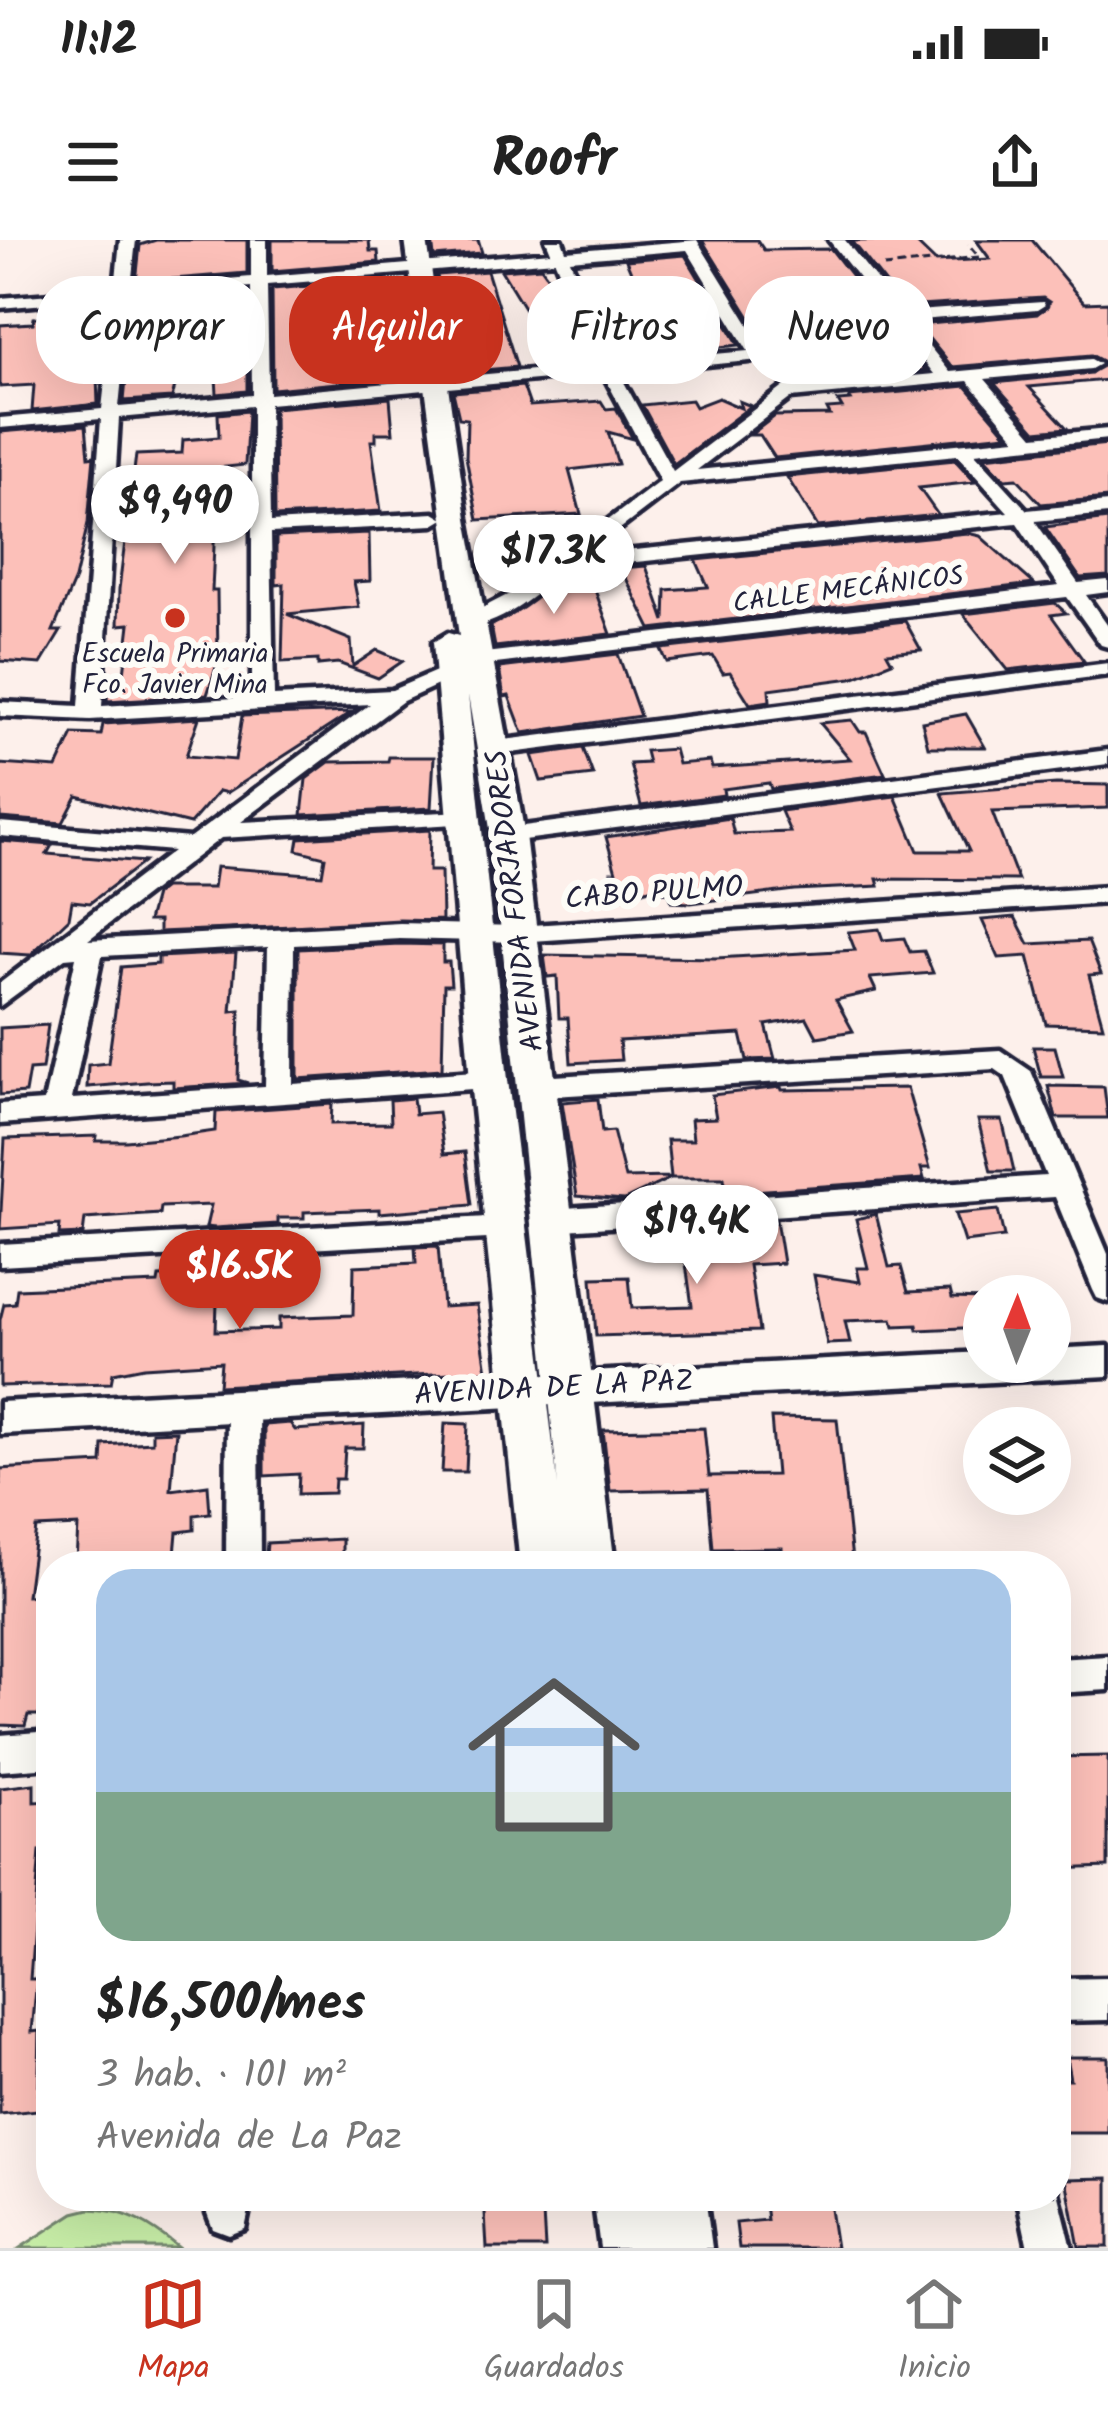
<!DOCTYPE html>
<html lang="es">
<meta charset="utf-8">
<style>
body{margin:0;font-family:Kalam,sans-serif;background:#f6f6f6;color:#222;height:100vh;display:flex;flex-direction:column;font-size:45px;white-space:nowrap}
*{box-sizing:border-box;margin:0}
p{font-size:39px;color:#767676}
.icon{flex:none;width:66px;height:66px;fill:none;stroke:currentColor;stroke-width:2;stroke-linecap:round;stroke-linejoin:round}
.map{position:relative;flex:1;overflow:hidden}
.details{position:absolute;left:36px;top:1311px;width:1035px;height:660px;display:flex;flex-direction:column;background:#fff;border-radius:48px;box-shadow:0 12px 48px #0002}
.details>*{flex:none}
.top-card{position:absolute;left:36px;top:36px;width:1038px;height:108px;display:flex;gap:24px}
.needle{width:78px;rotate:1deg}
.tools{position:absolute;left:963px;top:1035px;display:grid;gap:24px}
.tools a{display:grid;place-items:center;width:108px;height:108px;border-radius:50%;background:#fff;box-shadow:0 12px 48px #0002;font-size:60px}
.price{position:absolute;translate:-50% -102px;padding:0 27px;border-radius:42px;background:#fff;color:#222;font-size:39px;line-height:78px;filter:drop-shadow(0 3px 6px #0008)}
.price::after{content:'';position:absolute;left:50%;top:72px;width:36px;height:27px;margin-left:-18px;background:inherit;clip-path:polygon(0 0,100% 0,50% 100%)}
.price.on{background:#c8321e;color:#fff}
ul{padding:0;list-style:none}
li{display:grid;align-content:center;gap:24px;height:636px;padding:0 60px}
li+li{border-top:3px solid #e0e0e0}
li span{display:grid;place-items:center;height:372px;border-radius:36px;color:#555}
li>.icon{margin-inline-start:auto}
span .icon{width:216px;height:216px;fill:#fffc;stroke-width:1}
li b{font-size:51px}
.tag{padding:0 42px;border-radius:48px;background:#fff;box-shadow:0 12px 48px #0002;font-size:42px;line-height:108px}
.tag.on{background:#c8321e;color:#fff}
.status{display:flex;justify-content:space-between;align-items:center;height:84px;padding:0 60px;background:#fff;direction:ltr}
.status svg{height:33px;fill:currentColor}
header{display:flex;justify-content:space-between;align-items:center;height:156px;padding:0 60px;background:#fff;font-size:54px;font-weight:600}
.tab-bar{display:flex;justify-content:space-around;align-items:center;height:168px;border-top:3px solid #e0e0e0;background:#fff;font-size:33px;color:#767676}
.tab-bar a{display:grid;justify-items:center;gap:6px}
.tab-bar .on{color:#c8321e}
.map>svg:first-child{display:block}
.green{fill:#c6eca6;stroke:#748770;stroke-width:3}
.building{fill:#fcc0b9;stroke:#22223b;stroke-width:3}
.lines{fill:none;stroke-linecap:round;stroke-linejoin:round}
.minor-casing{stroke:#22223b;stroke-width:9}
.tertiary-casing{stroke:#22223b;stroke-width:9}
.secondary-casing{stroke:#22223b;stroke-width:9}
.path{stroke:#22223b;stroke-width:3;stroke-dasharray:8 4.5;stroke-linecap:butt}
.minor{fill:#fdfcf7;fill-rule:evenodd}
.tertiary{fill:#fdfcf7;fill-rule:evenodd}
.secondary{fill:#fdfcf7;fill-rule:evenodd}
.poi-dot{fill:#c8321e;stroke:#fdfcf7;stroke-width:4.5}
.labels{text-anchor:middle;stroke-width:12;stroke-linejoin:round;paint-order:stroke}
.far-street-label{font-size:27px;fill:#22223b;stroke:#fdfcf7}
.far-poi-label{font-size:27px;fill:#22223b;stroke:#fdfcf7}
.street-label{font-size:30px;fill:#22223b;stroke:#fdfcf7}
</style>
<div class="status"><b>11:12</b><svg viewBox="0 0 49 12"><path d="M0 12V9h3v3zM5 12V6h3v6zM10 12V3h3v9zM15 12V0h3v12zM26 1h20v11H26zM47 4h2v5h-2z"/></svg></div>
<header><svg class="icon" aria-label="menu" viewBox="0 0 24 24"><path d="M4 6h16M4 12h16M4 18h16"/></svg>Roofr<svg class="icon" aria-label="share" viewBox="0 0 24 24"><path d="M12 15V3M7 8l5-5 5 5M5 13v7h14v-7"/></svg></header>
<div class="map">
<svg width="1108" height="2008" viewBox="0 0 1108 2008">
<rect width="100%" height="100%" fill="#fdf0eb"/>
<filter id="ink" filterUnits="userSpaceOnUse"><feTurbulence type="fractalNoise" baseFrequency=".00833" numOctaves="2"/><feDisplacementMap in="SourceGraphic" scale="24" xChannelSelector="R" yChannelSelector="G"/><feConvolveMatrix kernelMatrix="1 2 1 2 8 2 1 2 1" color-interpolation-filters="sRGB"/></filter>
<g filter="url(#ink)">
<path class="green" d="M90 1969C128 1970 151 1985 179 2008H20L74 1973Z"/>
<g class="building">
<path d="M156 0H247V33L136 42 140 5Z"/>
<path d="M272 0H369L370 11H378L379 22 272 31Z"/>
<path d="M432 0H478L482 13 434 17Z"/>
<path d="M702 0H757L764 10 831 9 890 85 846 98 766 103Z"/>
<path d="M913 0 936 22 990 19 976 0H1032L1084 63 1108 62V140L1029 147 1067 188 1036 191 994 143 1091 133 1104 122 1091 115 952 127 918 85 1037 74 1049 62 1043 58 904 67 852 1Z"/>
<path d="M685 15 739 105 617 118 594 65 644 63 626 20Z"/>
<path d="M541 27 569 66 591 120 558 123 501 30Z"/>
<path d="M487 31 517 127 451 133 437 35Z"/>
<path d="M385 40 388 66 369 67 375 123H388L391 138 273 149 272 49Z"/>
<path d="M247 52V151L217 154 216 137 177 139 172 158 124 161 126 140 143 139 144 79 132 80 134 61Z"/>
<path d="M109 63 107 81 95 82 98 164 32 171 34 145 0 147V85L33 83 34 78 50 77 53 68Z"/>
<path d="M903 102 925 130 838 139 834 131 855 115Z"/>
<path d="M523 146 530 166 601 161 606 169 616 168 633 199 608 192 618 224 569 230 581 274 478 280 466 217 467 179 459 178 453 152Z"/>
<path d="M966 146 1007 194 775 218 760 195H750L775 176 830 175 827 169 842 168 838 161 851 160 849 157Z"/>
<path d="M390 158 393 193H376V201H371L381 271 275 277 274 168Z"/>
<path d="M718 158 741 168 739 161 751 166 674 224 642 165 691 160 695 167Z"/>
<path d="M248 171 245 225 217 228 221 283H215L212 351H217L218 421 207 455 107 461 108 443 123 442 130 384 118 385 119 349 136 215 182 213 183 200 219 197 218 174Z"/>
<path d="M86 185 89 217 94 216 88 283 75 339 53 391H61L41 424 0 421V192Z"/>
<path d="M1108 204V258L1041 264 1017 238 1005 239 984 217Z"/>
<path d="M955 220 975 242 919 248 938 275 818 287 787 237Z"/>
<path d="M1108 279V336L1080 338 1045 287Z"/>
<path d="M369 293 370 341 354 342 359 367 287 374 351 400 353 426 377 410 403 421 378 438 338 423 318 425V420L282 422 284 344 276 345V297Z"/>
<path d="M967 293 980 296 1034 344 651 389 621 328 646 326 665 381 666 350 708 347 696 320Z"/>
<path d="M591 339 611 394 495 407 491 386 557 344Z"/>
<path d="M1055 363 1066 373 1051 375 1084 421 1008 430 963 374Z"/>
<path d="M905 381 921 410 887 413 892 422 852 438 769 449 770 461 750 464 730 432 723 433 713 416 667 422 661 409Z"/>
<path d="M618 414 640 476 523 493 509 456 504 457 499 428Z"/>
<path d="M352 472 227 553 219 551 190 584 77 556 63 583 0 578V524L57 528 73 494 101 495 103 484 199 478 186 516 235 520 242 476Z"/>
<path d="M966 474 985 507H928L922 482Z"/>
<path d="M852 480 860 492H866L885 534 771 549 769 543 723 549 724 555 641 566 630 524 648 523 645 511 674 509 678 524 710 521 712 528 850 519 820 483Z"/>
<path d="M583 508 593 535 541 541 532 515Z"/>
<path d="M389 517H434L431 568 302 575 306 539 329 522 388 521Z"/>
<path d="M1056 544 1108 545V568L992 572 1018 640 877 639 879 646 794 650 691 663 672 662 669 652 654 653 652 648 615 660 611 632H616L606 597 730 578 734 594 790 592 781 571 895 556 918 611H969L942 553Z"/>
<path d="M430 590 429 631H441L442 680 159 692V681H148L155 655 164 648H213L216 627 322 635 325 617 297 610 299 598Z"/>
<path d="M0 601 52 605 47 614 144 622 90 663 72 661 69 678 30 715 0 713Z"/>
<path d="M1015 677 1029 704 1088 701 1101 734 1089 735 1103 786 1046 784 1028 716 999 718 982 680Z"/>
<path d="M879 689 883 700 904 698 910 712 924 711 933 733 870 738 876 751 836 760 853 791 817 797 807 778 766 785 775 819 747 820 741 794 619 801 621 820 571 823 568 778H559L557 736 547 737 544 715 716 718 855 710 848 692Z"/>
<path d="M400 704 443 705V722H449L451 745H444L442 829 298 839V709Z"/>
<path d="M236 713 231 771 240 770 238 840 248 843 173 848V841L147 842 87 847 88 825 108 823 121 727 158 724V717Z"/>
<path d="M48 785 42 829 29 830 25 853 0 855V788Z"/>
<path d="M1033 807H1055L1063 837H1041Z"/>
<path d="M1048 846 1104 847 1108 878H1056Z"/>
<path d="M781 847 782 850 907 848 930 928H921L924 939 726 953 724 938H671L624 960 577 956 562 862 598 859 602 892 613 891 625 938 671 937 667 900H693L691 879 716 878 712 855Z"/>
<path d="M413 858 415 874 438 872 444 914 465 912 472 965 379 973V969L304 972V978H278V984L215 988 206 987 211 965 161 967 160 974 85 979 83 994 59 995 60 985 0 989 5 899 97 896 96 901H126L180 896 215 891 216 872 332 864 331 884 391 883 390 860Z"/>
<path d="M978 880H1002L1014 931H991Z"/>
<path d="M998 970 1004 997 964 1002 955 974Z"/>
<path d="M876 974 889 1027 901 1026 908 1052 950 1050 952 1058 984 1059V1087L918 1090 917 1085 894 1086 892 1079 845 1081 850 1103 827 1104 814 1035 860 1042 857 1028H868L856 979Z"/>
<path d="M776 980 783 1023 749 1025 759 1091 596 1096 592 1038 629 1037 632 1068 692 1066 683 1003 670 995 731 993 730 983Z"/>
<path d="M438 1006 443 1067 477 1065 487 1131 219 1146 221 1122 144 1127 113 1133 111 1143 0 1146V1080L4 1064 15 1063 17 1049 158 1043 159 1037 218 1034 216 1091 279 1089V1078L353 1075 354 1026 416 1023 415 1007Z"/>
<path d="M278 1015 279 1040 225 1044 226 1018Z"/>
<path d="M771 1178 837 1179 852 1320H783L782 1308 713 1309 708 1249 610 1251 603 1190 704 1188 709 1236 776 1235Z"/>
<path d="M290 1183 295 1190 364 1185 363 1208H345L343 1239H335L334 1253 298 1254 299 1234 264 1236V1185Z"/>
<path d="M445 1183 468 1184 466 1232H442Z"/>
<path d="M176 1191 171 1250 208 1245 210 1273 194 1275V1290L177 1292 174 1326H134L135 1315 76 1321 78 1286 36 1288 27 1356 51 1355V1475H28L25 1486 0 1485V1229L102 1223 103 1205 152 1202V1192Z"/>
<path d="M342 1299V1326H265L267 1303Z"/>
<path d="M1108 1516V1627L1056 1629V1517Z"/>
<path d="M34 1544V1562L51 1561V1610L40 1611 30 1739H37L32 1792 40 1791 38 1870 0 1874V1548Z"/>
<path d="M1066 1817H1108V1893H1056V1839H1070Z"/>
<path d="M1108 1938V2007H1079L1066 1939Z"/>
<path d="M484 1956H542L545 2008H487Z"/>
<path d="M764 1956H828L836 2008H739L736 1983 767 1980Z"/>
</g>
<g class="lines">
<defs>
<g id="minor">
<path d="M120 0H136L131 47 251 37V0H267V36L551 12 546 0H562L566 11 697 0 764 109 847 102 898 88 829 0H845L902 72 1043 62 1045 65 1037 70 909 81 950 132 1091 119 1100 124 1091 129 985 139 1034 196 1108 189V199L975 213 1027 270 1108 262V274L1035 281 1078 343 1108 340V352L1086 355 1108 386V407L1101 405 1067 357 479 426 403 461 241 582 465 571 477 578 473 583 221 598 88 700 400 683 517 686 1108 647V663L517 702 400 699 294 705 293 844 489 830 499 833 503 840 499 847 0 884V864L44 861 76 717 65 718 0 766V743L173 611 0 596V582L190 598 370 464 90 480 0 476V462L79 466 101 179 0 188V178L102 169 114 58 0 68V58L115 49ZM687 10 748 111 614 123 570 20ZM555 21 598 124 269 154 267 45ZM251 47 252 155 119 167 130 57ZM905 97 934 134 807 146 853 111ZM827 114 673 231 619 133ZM603 134 660 241 513 352 463 378V386C498 391 542 349 568 329L1017 283 1059 346 476 414 392 450 274 456 271 293 434 285 444 279 434 273 271 282 269 164ZM968 141 1016 198 697 230 791 158ZM252 166V457L102 466 119 178ZM957 215 1008 272 586 315 680 243ZM268 707 265 846 72 859 102 716Z"/>
<path d="M1108 423V435L496 515 485 508 496 501Z"/>
<path d="M1108 510V524L508 602 496 595 508 588Z"/>
<path d="M1000 810 1031 831 1108 1014V1062L1097 1058 1093 1050 1055 957 550 991 540 988 535 980 540 972 550 969 1046 936 1005 836 995 829 537 857 523 847 537 837Z"/>
<path d="M505 976 516 979 520 987 516 995 505 998 0 1026V1004Z"/>
<path d="M243 1152 254 1156 259 1165 260 1326H226L227 1165 232 1156Z"/>
<path d="M1108 1416V1450L1056 1453V1419Z"/>
<path d="M51 1491V1527L0 1531V1495Z"/>
<path d="M1108 1738V1780L1056 1781V1739Z"/>
<path d="M1056 1944 1072 2008H1028L1017 1956H1056Z"/>
<path d="M208 1956H252L245 1989 229 1995 213 1989 207 1973Z"/>
</g>
<path id="tertiary" d="M1108 1106V1136L0 1194V1162L984 1112V1122H1050V1109Z"/>
<g id="secondary">
<path d="M405 0H427L467 278 525 595 615 1326H520L470 840 433 402 448 393 459 396ZM468 455 491 595 558 1246 508 840Z"/>
<path d="M593 1956H705L712 2008H600Z"/>
</g>
</defs>
<use href="#minor" class="minor-casing"/>
<use href="#tertiary" class="tertiary-casing"/>
<use href="#secondary" class="secondary-casing"/>
<path class="path" d="M884 27 979 17 968 4"/>
<use href="#minor" class="minor"/>
<use href="#tertiary" class="tertiary"/>
<use href="#secondary" class="secondary"/>
</g>
</g>
<circle class="poi-dot" cx="175" cy="378" r="12"/>
<g class="labels">
<g class="far-street-label">
<text transform="translate(848 349) rotate(-7)" y="9">CALLE MECÁNICOS</text>
</g>
<g class="far-poi-label">
<text x="175" y="422">Escuela Primaria<tspan x="175" dy="31">Fco. Javier Mina</tspan></text>
</g>
<g class="street-label">
<text transform="translate(654 652) rotate(-4)" y="10">CABO PULMO</text>
<text transform="translate(514 661) rotate(-97)" y="10">AVENIDA FORJADORES</text>
<text transform="translate(554 1147) rotate(-3)" y="10">AVENIDA DE LA PAZ</text>
</g>
</g>
</svg>
<div class="tools">
<a><svg class="needle" viewBox="-14 -14 28 28"><path d="M0-13l5 13h-10z" fill="#e53935"/><path d="M0 13l5-13h-10z" fill="#767676"/></svg></a>
<a><svg class="icon" aria-label="layers" viewBox="0 0 24 24"><path d="M12 4l9 5-9 5-9-5zM3 14l9 5 9-5"/></svg></a>
</div>
<b class="price" style="left:175px;top:327px">$9,490</b>
<b class="price" style="left:554px;top:377px">$17.3K</b>
<b class="price" style="left:697px;top:1047px">$19.4K</b>
<b class="price on" style="left:240px;top:1092px">$16.5K</b>
<div class="top-card">
<a class="tag">Comprar</a>
<a class="tag on">Alquilar</a>
<a class="tag">Filtros</a>
<a class="tag">Nuevo</a>
</div>
<section class="details">
<ul>
<li><span style="background:linear-gradient(#a9c7e8 60%,#7fa58c 0)"><svg class="icon" aria-label="home" viewBox="0 0 24 24"><path d="M3 11l9-7 9 7M6 9v11h12V9"/></svg></span><div><b>$16,500/mes</b><p>3 hab. · 101 m²</p><p>Avenida de La Paz</p></div></li>
</ul>
</section>
</div>
<nav class="tab-bar">
<a class="on"><svg class="icon" aria-label="map" viewBox="0 0 24 24"><path d="M3 6l6-2 6 2 6-2v14l-6 2-6-2-6 2zM9 4v14M15 6v14"/></svg>Mapa</a>
<a><svg class="icon" aria-label="saved" viewBox="0 0 24 24"><path d="M7 4h10v16l-5-4-5 4z"/></svg>Guardados</a>
<a><svg class="icon" aria-label="home" viewBox="0 0 24 24"><path d="M3 11l9-7 9 7M6 9v11h12V9"/></svg>Inicio</a>
</nav>
